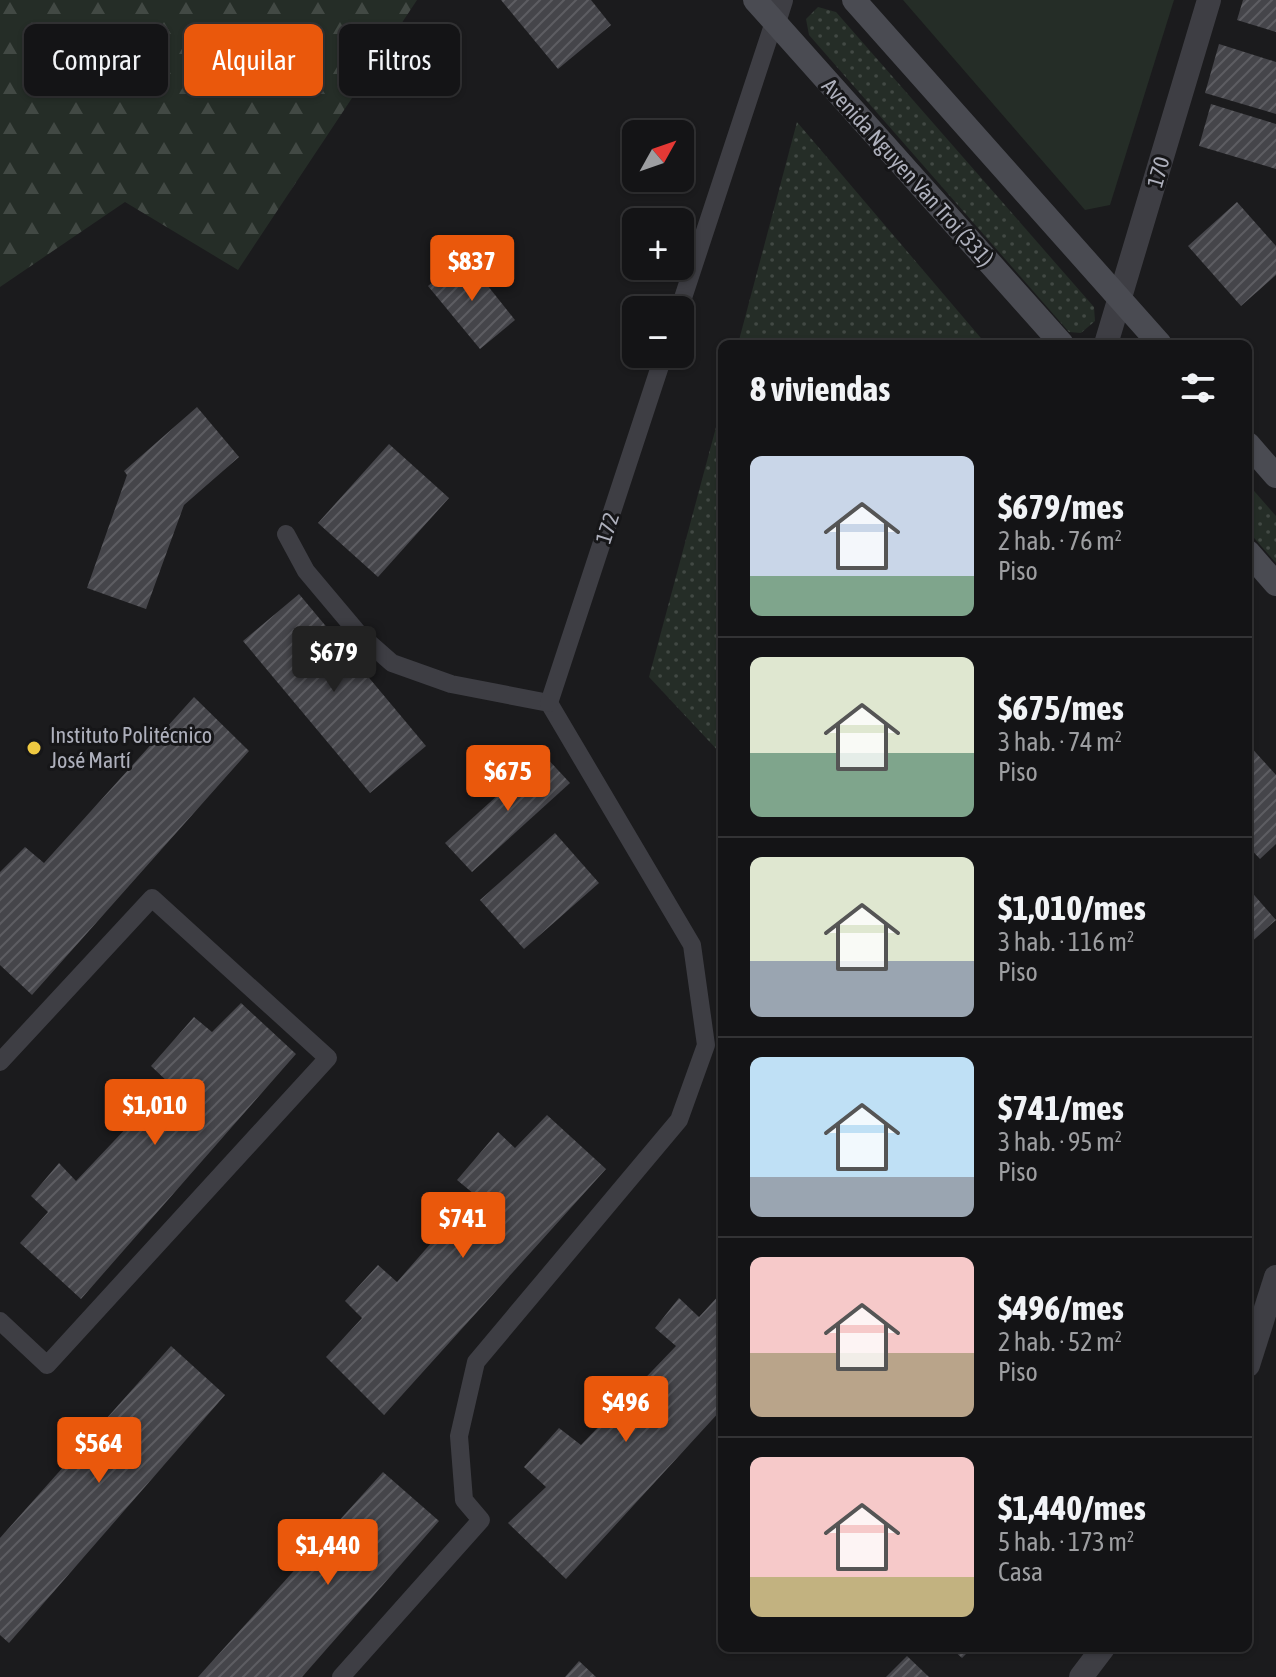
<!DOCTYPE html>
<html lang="es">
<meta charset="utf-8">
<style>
body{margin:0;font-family:"Asap Condensed",sans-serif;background:#212123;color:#f1f3f6;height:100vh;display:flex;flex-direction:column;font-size:30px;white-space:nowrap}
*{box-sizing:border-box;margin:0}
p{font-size:26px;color:#9d9ea1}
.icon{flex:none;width:44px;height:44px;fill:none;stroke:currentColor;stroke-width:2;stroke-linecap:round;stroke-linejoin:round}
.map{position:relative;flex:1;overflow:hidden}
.details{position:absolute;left:718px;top:340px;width:534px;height:1312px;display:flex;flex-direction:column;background:#141416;border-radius:12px;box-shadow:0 2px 6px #0004,0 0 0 2px #333335}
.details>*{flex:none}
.guide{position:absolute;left:24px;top:24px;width:574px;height:72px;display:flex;gap:16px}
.needle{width:52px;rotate:50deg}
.fabs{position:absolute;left:622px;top:120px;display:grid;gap:16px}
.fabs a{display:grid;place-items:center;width:72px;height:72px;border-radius:12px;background:#141416;box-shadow:0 2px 6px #0004,0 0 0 2px #333335;font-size:40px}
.price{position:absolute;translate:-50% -68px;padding:0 18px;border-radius:8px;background:#ea580c;color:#fff;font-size:26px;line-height:52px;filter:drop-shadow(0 2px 4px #0008)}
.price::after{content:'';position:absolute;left:50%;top:48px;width:24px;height:18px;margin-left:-12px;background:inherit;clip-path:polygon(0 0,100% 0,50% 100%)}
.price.active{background:#222;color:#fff}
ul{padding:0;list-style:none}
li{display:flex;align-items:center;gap:24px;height:200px;padding:0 32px}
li+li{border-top:2px solid #333335}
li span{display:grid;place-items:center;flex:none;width:224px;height:160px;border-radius:12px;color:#555}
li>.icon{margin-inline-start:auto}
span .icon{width:96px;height:96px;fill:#fffc;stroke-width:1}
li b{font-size:34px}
h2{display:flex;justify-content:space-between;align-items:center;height:96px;padding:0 32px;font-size:34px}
.pill{padding:0 28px;border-radius:12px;background:#141416;box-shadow:0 2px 6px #0004,0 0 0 2px #333335;font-size:28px;line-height:72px}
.pill.active{background:#ea580c;color:#fff}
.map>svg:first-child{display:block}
.grass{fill:url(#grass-dots)}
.forest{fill:url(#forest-firs)}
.park{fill:#252d27}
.building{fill:url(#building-hatch)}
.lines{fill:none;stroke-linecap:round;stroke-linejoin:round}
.lane{stroke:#3e3e44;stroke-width:18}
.street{stroke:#3e3e44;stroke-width:24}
.secondary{stroke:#4a4b52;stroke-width:24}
.poi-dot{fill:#efc941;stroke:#161618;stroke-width:3}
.labels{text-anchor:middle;stroke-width:6;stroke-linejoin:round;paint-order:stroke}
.street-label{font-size:22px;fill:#aeb0bc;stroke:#161618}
.poi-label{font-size:22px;fill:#aeb0bc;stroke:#161618;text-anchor:start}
</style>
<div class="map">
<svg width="1276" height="1677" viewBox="0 0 1276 1677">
<defs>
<pattern id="grass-dots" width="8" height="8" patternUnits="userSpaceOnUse" patternTransform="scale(2)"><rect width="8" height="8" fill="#252d27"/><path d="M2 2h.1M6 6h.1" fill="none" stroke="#424944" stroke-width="1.8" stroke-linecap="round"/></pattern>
<pattern id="forest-firs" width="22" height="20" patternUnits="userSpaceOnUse" patternTransform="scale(2)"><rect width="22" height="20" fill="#252d27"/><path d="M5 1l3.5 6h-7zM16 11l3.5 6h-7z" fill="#424944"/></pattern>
<pattern id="building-hatch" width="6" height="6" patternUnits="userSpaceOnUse" patternTransform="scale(2)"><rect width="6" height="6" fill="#45454a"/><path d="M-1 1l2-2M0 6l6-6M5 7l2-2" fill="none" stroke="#5d5d62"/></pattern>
</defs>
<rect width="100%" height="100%" fill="#1b1b1d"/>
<g class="grass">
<path d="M818 7 836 12 1094 307 1095 321 1081 333 1069 332 809 35 806 19Z"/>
<path d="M797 122 986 344H738Z"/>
<path d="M722 405V755L649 677Z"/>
<path d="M1248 484 1276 516V563L1248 531Z"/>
</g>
<path class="forest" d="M0 0H417L238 270 125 202 0 287Z"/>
<path class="park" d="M903 0H1174L1110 205 1085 210Z"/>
<g class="building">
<path d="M501 0H591L611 25 558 69Z"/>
<path d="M1243 0H1276V32L1237 20Z"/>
<path d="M1219 44 1276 62V114L1205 93Z"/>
<path d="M1211 104 1276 124V169L1199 146Z"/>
<path d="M1237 202 1276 246V275L1241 306 1188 246Z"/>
<path d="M464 256 515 320 480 349 428 286Z"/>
<path d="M197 407 239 457 184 505 146 609 87 588 127 475 124 471Z"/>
<path d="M389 444 449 498 378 577 318 523Z"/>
<path d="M299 594 426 746 370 793 243 641Z"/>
<path d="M194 697 249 751 32 995 0 965V872L25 847 44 863Z"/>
<path d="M1248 744 1276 775V844L1260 859 1248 846Z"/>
<path d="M543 754 570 783 472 872 445 843Z"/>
<path d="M555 833 599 883 524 949 480 900Z"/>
<path d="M1248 888 1276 920 1248 945Z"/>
<path d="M241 1003 296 1054 81 1299 20 1243 48 1212 31 1196 59 1163 76 1181 169 1083 151 1066 194 1017 212 1032Z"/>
<path d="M547 1115 606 1169 384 1415 326 1357 362 1318 345 1301 378 1265 397 1282 474 1194 457 1180 498 1132 515 1148Z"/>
<path d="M722 1292V1409L566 1579 508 1523 546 1487 524 1467 559 1428 581 1445 676 1346 655 1328 679 1298 699 1317Z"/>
<path d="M171 1346 225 1395 9 1643 0 1635V1538Z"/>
<path d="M383 1472 439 1521 302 1677H198Z"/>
<path d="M951 1648H972L962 1658Z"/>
<path d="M907 1656 929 1677H886Z"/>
<path d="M579 1661 596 1677H565Z"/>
</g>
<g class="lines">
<g class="lane">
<path d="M679 310 774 22"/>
<path d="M286 534 306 571 359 634 392 663 451 684 549 703 692 945 706 1045 679 1120 476 1362 459 1436 464 1500 481 1520 341 1677"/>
<path d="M549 703 664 354"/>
<path d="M0 1062 152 898 328 1058 47 1365 0 1321"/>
</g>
<g class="street">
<path d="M774 22 781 0"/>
<path d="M1106 344 1209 0"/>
<path d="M1248 1365 1276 1277"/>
<path d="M1081 1677 1103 1648"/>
</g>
<g class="secondary">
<path d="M755 0 1062 344"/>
<path d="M854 0 1160 344"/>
<path d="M1248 444 1276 476"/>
<path d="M1248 552 1276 584"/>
</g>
</g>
<circle class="poi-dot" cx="34" cy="748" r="8"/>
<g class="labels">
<g class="street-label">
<text transform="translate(908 172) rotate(48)" y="8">Avenida Nguyen Van Troi (331)</text>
<text transform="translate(1158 172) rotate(-74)" y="8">170</text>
<text transform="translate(607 528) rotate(-72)" y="8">172</text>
</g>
<g class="poi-label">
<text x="50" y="743">Instituto Politécnico<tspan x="50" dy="25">José Martí</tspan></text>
</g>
</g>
</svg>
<div class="fabs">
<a><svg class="needle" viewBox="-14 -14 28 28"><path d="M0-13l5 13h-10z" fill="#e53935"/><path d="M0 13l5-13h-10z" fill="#9d9ea1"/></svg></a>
<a>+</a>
<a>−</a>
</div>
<b class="price" style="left:472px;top:303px">$837</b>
<b class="price active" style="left:334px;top:694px">$679</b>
<b class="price" style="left:508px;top:813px">$675</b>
<b class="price" style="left:155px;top:1147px">$1,010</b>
<b class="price" style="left:463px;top:1260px">$741</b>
<b class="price" style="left:626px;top:1444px">$496</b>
<b class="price" style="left:99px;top:1485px">$564</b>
<b class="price" style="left:328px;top:1587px">$1,440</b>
<div class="guide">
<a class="pill">Comprar</a>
<a class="pill active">Alquilar</a>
<a class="pill">Filtros</a>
</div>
<section class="details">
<h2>8 viviendas<svg class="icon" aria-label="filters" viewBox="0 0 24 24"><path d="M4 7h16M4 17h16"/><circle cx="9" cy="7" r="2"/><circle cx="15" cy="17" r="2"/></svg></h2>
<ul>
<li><span style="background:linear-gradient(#c9d6e8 75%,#7fa58c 0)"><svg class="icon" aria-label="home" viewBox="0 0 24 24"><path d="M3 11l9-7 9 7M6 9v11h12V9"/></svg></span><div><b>$679/mes</b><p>2 hab. · 76 m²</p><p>Piso</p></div></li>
<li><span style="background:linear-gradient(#dfe7d0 60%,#7fa58c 0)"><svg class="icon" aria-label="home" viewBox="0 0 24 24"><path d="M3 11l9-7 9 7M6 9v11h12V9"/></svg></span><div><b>$675/mes</b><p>3 hab. · 74 m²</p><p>Piso</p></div></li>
<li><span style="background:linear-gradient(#dfe7d0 65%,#9aa5b1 0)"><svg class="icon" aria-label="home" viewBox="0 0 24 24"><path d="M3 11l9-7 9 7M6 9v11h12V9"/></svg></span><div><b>$1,010/mes</b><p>3 hab. · 116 m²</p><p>Piso</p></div></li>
<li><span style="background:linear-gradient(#bfe0f5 75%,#9aa5b1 0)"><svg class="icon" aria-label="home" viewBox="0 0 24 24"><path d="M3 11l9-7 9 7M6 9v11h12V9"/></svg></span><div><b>$741/mes</b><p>3 hab. · 95 m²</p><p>Piso</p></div></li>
<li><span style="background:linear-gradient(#f6c9c9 60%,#b9a48a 0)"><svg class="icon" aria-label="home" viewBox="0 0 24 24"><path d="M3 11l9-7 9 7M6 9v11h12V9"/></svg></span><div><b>$496/mes</b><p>2 hab. · 52 m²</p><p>Piso</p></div></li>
<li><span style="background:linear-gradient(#f6c9c9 75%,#c2b280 0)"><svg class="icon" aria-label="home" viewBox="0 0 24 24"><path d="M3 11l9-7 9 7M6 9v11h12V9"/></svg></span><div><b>$1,440/mes</b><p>5 hab. · 173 m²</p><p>Casa</p></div></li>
</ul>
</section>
</div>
